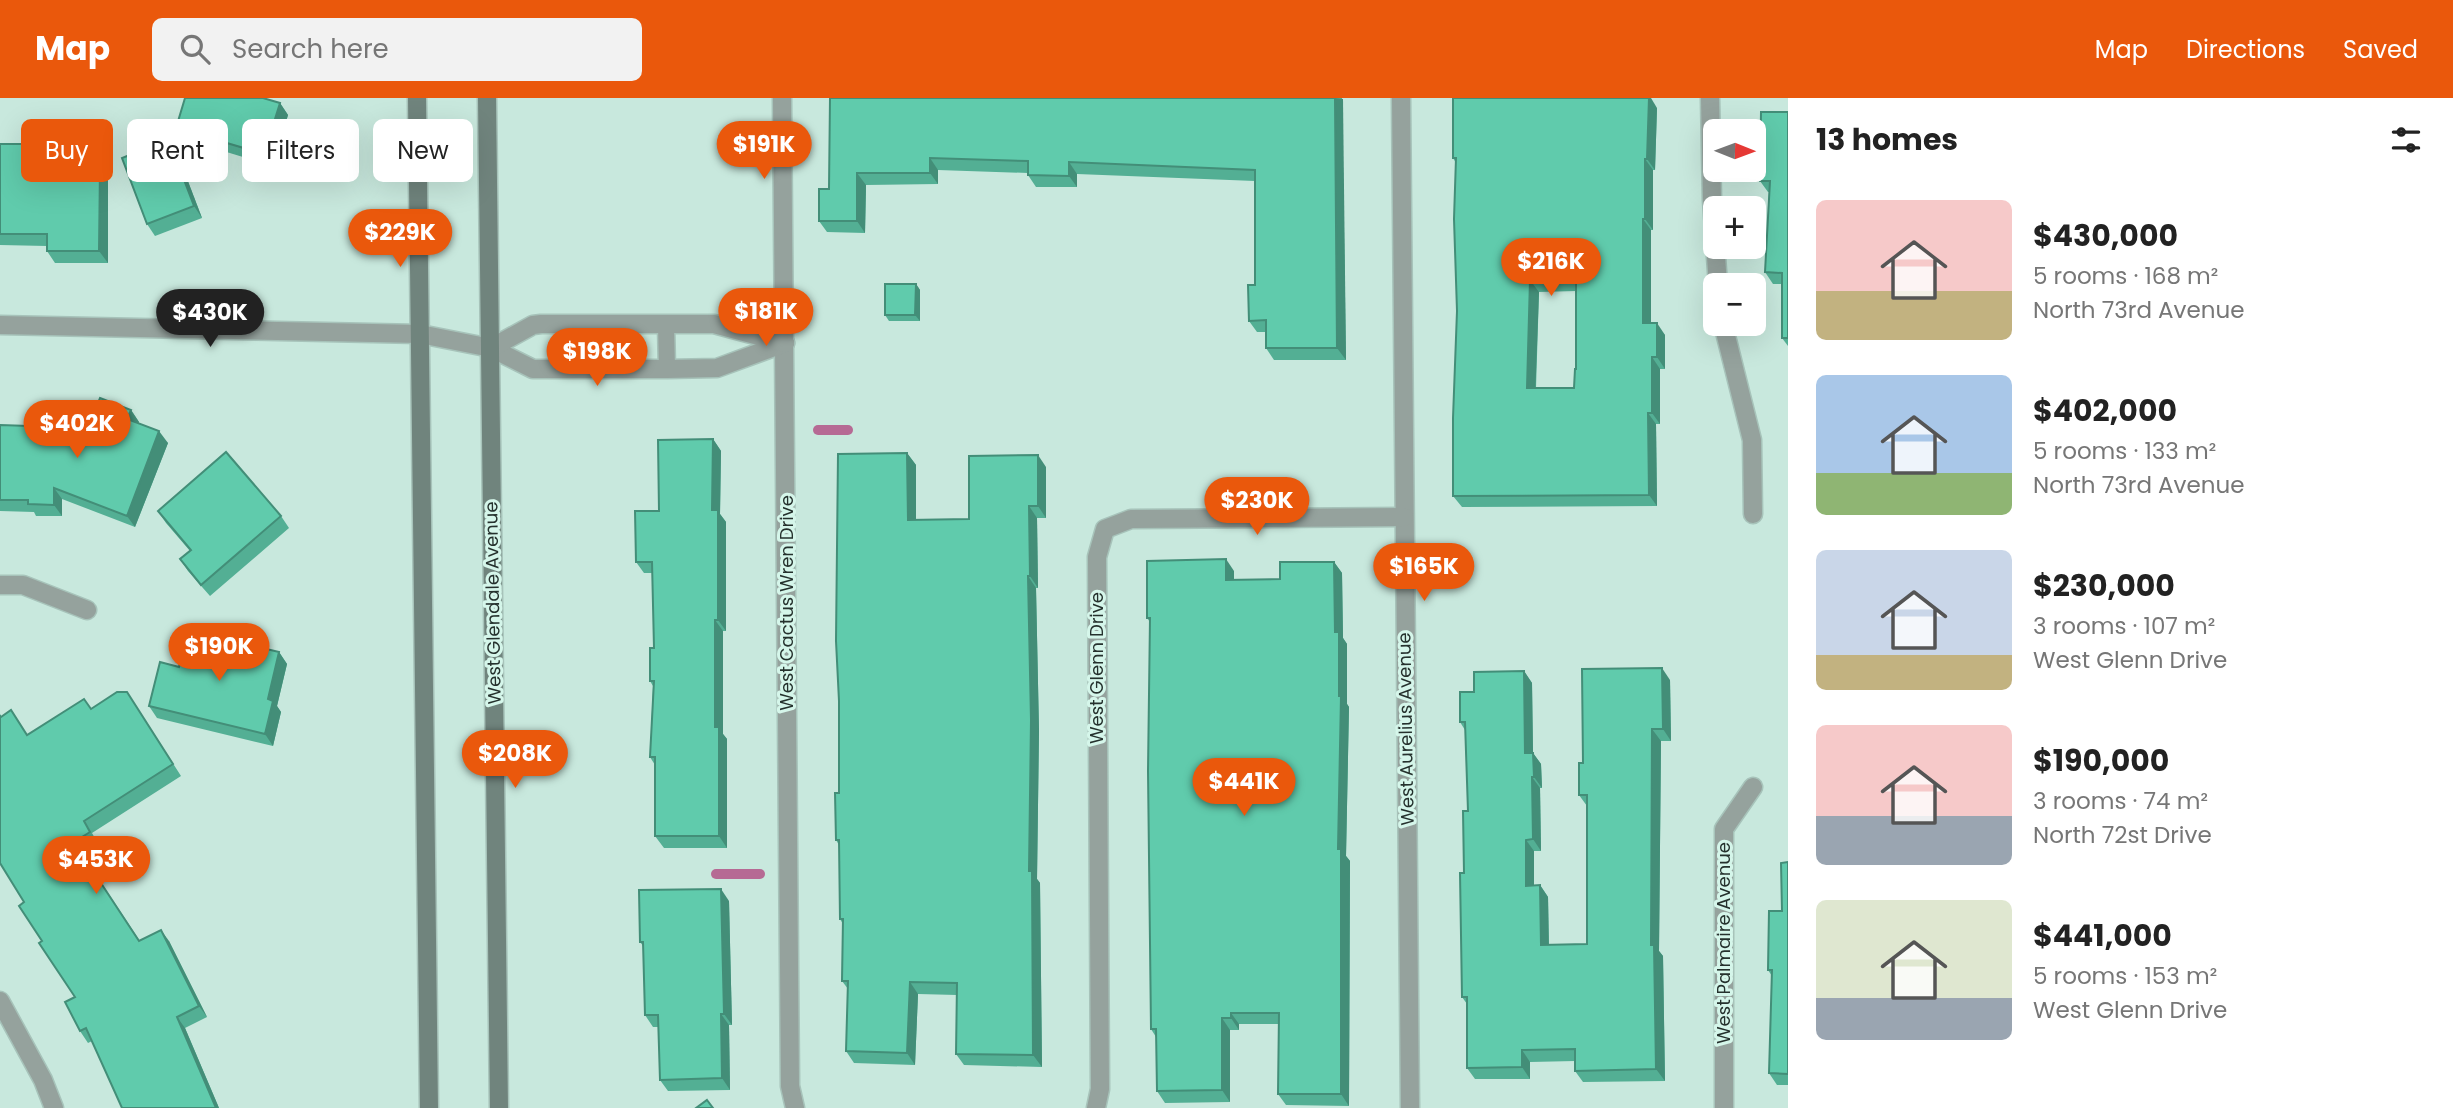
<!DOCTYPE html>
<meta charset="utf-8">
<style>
body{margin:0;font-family:Poppins,sans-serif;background:#f2f2f2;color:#222;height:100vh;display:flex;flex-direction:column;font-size:26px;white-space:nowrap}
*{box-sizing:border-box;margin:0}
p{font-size:23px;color:#767676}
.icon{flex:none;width:38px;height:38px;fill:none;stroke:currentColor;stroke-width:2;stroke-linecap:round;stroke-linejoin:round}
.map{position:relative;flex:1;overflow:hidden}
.details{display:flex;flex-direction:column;background:#fff;width:665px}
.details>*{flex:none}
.top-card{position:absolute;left:21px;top:21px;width:665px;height:63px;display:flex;gap:14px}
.needle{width:46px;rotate:91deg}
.buttons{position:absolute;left:1703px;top:21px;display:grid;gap:14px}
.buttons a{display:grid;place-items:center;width:63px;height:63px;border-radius:10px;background:#fff;box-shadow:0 7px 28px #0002;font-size:35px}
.price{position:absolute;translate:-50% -60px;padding:0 16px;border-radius:24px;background:#ea580c;color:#fff;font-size:23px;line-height:46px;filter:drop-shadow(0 2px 4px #0008)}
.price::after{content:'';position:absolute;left:50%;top:42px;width:21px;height:16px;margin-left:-10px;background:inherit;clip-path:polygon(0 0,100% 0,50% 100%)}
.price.on{background:#222;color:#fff}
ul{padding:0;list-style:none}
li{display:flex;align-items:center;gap:21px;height:175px;padding:0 28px}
li span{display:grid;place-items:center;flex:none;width:196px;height:140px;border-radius:10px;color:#555}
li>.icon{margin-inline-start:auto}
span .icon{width:84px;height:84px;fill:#fffc;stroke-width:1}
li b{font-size:30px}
h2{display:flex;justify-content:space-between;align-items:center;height:84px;padding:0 28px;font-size:30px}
.tag{padding:0 24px;border-radius:10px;background:#fff;box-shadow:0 7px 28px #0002;font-size:24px;line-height:63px}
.tag.on{background:#ea580c;color:#fff}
header{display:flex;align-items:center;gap:42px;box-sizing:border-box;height:98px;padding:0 35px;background:#ea580c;color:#fff}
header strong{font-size:33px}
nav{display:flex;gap:38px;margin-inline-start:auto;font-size:24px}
.search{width:490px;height:63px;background:#f2f2f2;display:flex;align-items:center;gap:18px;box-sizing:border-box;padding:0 24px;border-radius:10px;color:#767676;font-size:26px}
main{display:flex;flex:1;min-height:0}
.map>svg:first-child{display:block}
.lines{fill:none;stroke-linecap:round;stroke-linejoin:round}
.stream{stroke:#b66a94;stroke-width:10}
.service-casing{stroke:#a7c3ba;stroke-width:19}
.minor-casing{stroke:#a7c3ba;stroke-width:21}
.tertiary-casing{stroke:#a7c3ba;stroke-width:21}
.secondary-casing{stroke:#a7c3ba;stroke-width:21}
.service{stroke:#95a29d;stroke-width:16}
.minor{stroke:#95a29d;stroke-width:18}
.tertiary{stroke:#95a29d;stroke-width:18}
.secondary{stroke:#70847d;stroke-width:18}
.wall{fill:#53af94;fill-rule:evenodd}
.shaded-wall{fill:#438e78}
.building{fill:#60cbac;stroke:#438e78;stroke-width:2;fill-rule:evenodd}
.labels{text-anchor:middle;stroke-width:6;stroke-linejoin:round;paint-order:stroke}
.street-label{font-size:18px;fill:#25312d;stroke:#d5f6ea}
</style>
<header>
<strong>Map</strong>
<div class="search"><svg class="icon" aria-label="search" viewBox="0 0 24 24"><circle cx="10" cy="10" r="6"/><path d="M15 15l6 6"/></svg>Search here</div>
<nav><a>Map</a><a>Directions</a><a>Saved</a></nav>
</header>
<main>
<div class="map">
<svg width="1788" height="1010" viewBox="0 0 1788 1010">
<rect width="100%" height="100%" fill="#c8e8dd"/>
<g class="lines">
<g class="stream">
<path d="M818 332H848"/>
<path d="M716 776H760"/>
</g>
<defs>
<path id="service" d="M666 227 667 271"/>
<g id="minor">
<path d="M782 0 790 988 795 1010"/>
<path d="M1401 0 1410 1010"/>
<path d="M1710 0 1712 102 1718 187"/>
<path d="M1723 226 1752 342 1753 416"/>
<path d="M491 250 533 271H667L717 270 785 245"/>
<path d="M491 250 533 227 541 226H714L785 245"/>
<path d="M0 487H23L87 512"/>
<path d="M0 903 43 982 54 1010"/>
<path d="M1096 1010 1100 991 1097 459 1105 431 1131 421 1404 419"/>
<path d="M1724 1010V731L1753 689"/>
</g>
<path id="tertiary" d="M0 227 420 236 491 250"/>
<g id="secondary">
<path d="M417 0 429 1010"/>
<path d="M487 0 499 1010"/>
</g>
</defs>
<use href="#service" class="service-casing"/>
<use href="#minor" class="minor-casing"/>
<use href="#tertiary" class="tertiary-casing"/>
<use href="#secondary" class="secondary-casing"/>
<use href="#service" class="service"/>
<use href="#minor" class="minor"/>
<use href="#tertiary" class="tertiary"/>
<use href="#secondary" class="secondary"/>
</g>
<g class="wall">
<path d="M830 0H1342L1346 262H1274L1266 250V234H1257L1249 223 1255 187V83L1077 76V89H1036L1028 77V75L938 72V86L866 87 865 135 827 134 819 123 829 91Z"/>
<path d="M280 5 288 17 272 68 184 41 176 30Z"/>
<path d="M1657 10 1655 72H1653V132H1651V225L1665 237V271H1660V326H1656L1657 408 1462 409 1453 398 1457 213 1456 65 1453 60ZM1576 193V271L1574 290H1536L1539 194Z"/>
<path d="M1788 14V248L1782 240V186H1773L1765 174 1769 94H1768L1760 83Z"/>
<path d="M0 46 30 58V61L87 74 108 80V165H55L47 153V148L0 147Z"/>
<path d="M176 52 202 120 155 138 147 126Z"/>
<path d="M916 186 920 192V223H889L885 217Z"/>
<path d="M131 312 139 324 138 325 168 345 135 429 62 401V418H36L34 414 0 413V327L88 330Z"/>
<path d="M713 341 721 353 720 416 726 424V533H723V636L727 641V750H664L655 738V667L650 659 653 588 650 583 654 550 652 475H644L636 464 659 413Z"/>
<path d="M907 355 916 367V422L969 421 1046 369V420H1037L1038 490H1036L1039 633 1037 781 1040 785 1042 969 964 967 956 956 957 897 918 896 915 967 854 965 846 953 848 891 842 883 843 826 840 821 839 747 836 742 839 695Z"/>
<path d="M158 413 281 418 289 430 210 498 188 473 180 461 190 453 166 425Z"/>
<path d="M1334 464 1342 475 1343 540 1347 546V606L1349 609 1346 758 1350 763 1349 1008 1286 1007 1278 996 1279 926H1239V932H1230V1004L1165 1005 1157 993 1156 939 1151 931 1150 524 1147 520 1234 473V482L1280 481Z"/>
<path d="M279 554 287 566 277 608 281 614 273 648 157 620 149 608 179 569Z"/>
<path d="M1524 573 1532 585 1533 655 1541 666 1542 690H1540L1541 753H1534V787H1540L1548 799 1549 847 1587 846V708L1579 697 1583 665 1670 582 1671 643H1661L1659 853 1663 858 1665 983 1583 984 1575 973V963L1530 964V981H1475L1467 970V906L1462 899 1464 775 1468 713 1465 632 1460 624 1474 594Z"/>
<path d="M135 606 181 678 92 735 98 746 82 756 140 843H169L207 919 185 930 219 1010H122L92 943 88 945 80 933 75 899 42 843 24 804 0 765V616L1 618 28 637 91 611Z"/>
<path d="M1788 764V987H1777L1769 975 1772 878 1768 872 1782 813Z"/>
<path d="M729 803 732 927H729L730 992 668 993 660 982 659 929H653L645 917 644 849 640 844Z"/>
</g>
<g class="shaded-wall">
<path d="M1335 0 1343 1 1346 262 1337 250Z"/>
<path d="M1649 0H1651L1657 10 1655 72 1647 61Z"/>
<path d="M280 5 288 17 272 68 264 56Z"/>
<path d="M168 40 176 52 202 120 194 108Z"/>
<path d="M22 46 30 58V73L22 61Z"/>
<path d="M930 60 938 72V86L930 75Z"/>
<path d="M1645 61 1653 72V132L1645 121Z"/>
<path d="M79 62 87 73 79 77Z"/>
<path d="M1069 64 1077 76V89L1069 78Z"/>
<path d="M100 69 108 80V165L99 153Z"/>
<path d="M857 75 866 87 865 135 857 123Z"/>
<path d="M1643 121 1651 132V237L1643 225Z"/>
<path d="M1530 182 1539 194 1535 302 1527 290Z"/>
<path d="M916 186 920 192V223L915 217Z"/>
<path d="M1657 225 1665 237V271L1657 259Z"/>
<path d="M1652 259 1660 271V326L1652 315Z"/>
<path d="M131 312 139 324 135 332 127 321Z"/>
<path d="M1648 315 1656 326 1657 408 1649 397Z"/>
<path d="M159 333 168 345 135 429 127 418Z"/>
<path d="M713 341 721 353 720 416 726 424V533L718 522 712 412Z"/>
<path d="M907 355 916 367V433L908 422Z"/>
<path d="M1038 357 1046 369V420L1038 408Z"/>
<path d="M54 390 62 401V418L54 407Z"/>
<path d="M1029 408 1037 420 1038 490 1030 478Z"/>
<path d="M1226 461 1234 473V493L1226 482Z"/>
<path d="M1334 464 1342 475 1343 540 1347 546V606L1349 609 1346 758 1350 763 1349 1008 1341 996 1338 751 1339 598 1335 534Z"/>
<path d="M1028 478 1036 490 1039 633 1037 781 1040 785 1042 969 1033 957 1029 773Z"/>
<path d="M715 522 723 533V636L727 641V750L719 738 715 629Z"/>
<path d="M279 554 287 566 277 608 281 614 273 648 265 636 268 601Z"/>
<path d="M1662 570 1670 582 1671 643 1663 631Z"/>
<path d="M1524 573 1532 585 1533 655 1541 666 1542 690 1534 679 1525 655Z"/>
<path d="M1652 631 1661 643 1659 853 1663 858 1665 983 1656 971 1651 847Z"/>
<path d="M1532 679 1540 690 1541 753 1533 741Z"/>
<path d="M1526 742 1534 753V799L1526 788Z"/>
<path d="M1540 787 1548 799 1549 858 1541 847Z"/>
<path d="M721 791 729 803 732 927 724 916Z"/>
<path d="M161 832 169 843 207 919 199 908Z"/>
<path d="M910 884 918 896 915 967 907 955Z"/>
<path d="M1231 915 1239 926V932L1231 920Z"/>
<path d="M721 916 729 927 730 992 722 980Z"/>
<path d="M177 919 185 930 219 1010H216Z"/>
<path d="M1222 920 1230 932V1004L1222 992Z"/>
<path d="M1522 952 1530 964V981L1522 969Z"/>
</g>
<g class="building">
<path d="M185 0H263L280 5 264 56 176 30Z"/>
<path d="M830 0H1335L1337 250H1266V222L1249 223 1248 187H1255V72L1069 64V78L1028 77V63L930 60V75H857V123H819V91H829Z"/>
<path d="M1453 0H1649L1647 61H1645V121H1643V225H1657V259H1652V315H1648L1649 397 1453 398V320L1457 213 1454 121 1456 60H1453ZM1576 181V271H1575L1574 290H1527L1530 182Z"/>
<path d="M1761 14H1788V240H1782V175L1765 174 1770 83H1760Z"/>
<path d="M168 40 194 108 147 126 122 60 137 54V52Z"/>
<path d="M0 46H22V61L79 62V77L100 69 99 153H47V136H0Z"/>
<path d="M885 186H916L915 217H885Z"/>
<path d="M100 300 131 312 127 321 159 333 127 418 54 390V407L28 406V402H0V327L88 330Z"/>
<path d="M713 341 712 412H718V522H715V629H719V738H655V659H650L654 583H650V550H654L652 464H636L635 413H659L658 342Z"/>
<path d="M226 354 281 418 201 487 180 461 191 452 158 413Z"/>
<path d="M907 355 908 422 969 421V358L1038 357V408H1029L1030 478H1028L1031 622 1029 773H1032L1033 957 956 956 957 885 910 884 907 955 846 953 848 883H842L843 821H840L839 742H836L835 695H839V603L836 543 838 356Z"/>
<path d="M1226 461V482L1280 481V464H1334L1335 534H1339V598H1341L1338 751H1341V996H1278L1279 915H1231V920H1222V992L1157 993 1156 931H1151L1148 673 1150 520H1147V463Z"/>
<path d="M187 532 279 554 268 601 273 603 265 636 149 608 160 564 179 569Z"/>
<path d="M1662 570 1663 631H1652L1651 847H1654L1656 971 1575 973V951L1522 952V969L1467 970V899H1462L1460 775H1464L1463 713H1468L1465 624H1460V594H1474V574L1524 573 1525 655H1533L1534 679H1532L1533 741 1526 742V788L1540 787 1541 847 1587 846V697H1579V665H1583L1582 571Z"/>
<path d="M117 594H127L173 666 84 723 90 734 74 744 139 843 161 832 199 908 177 919 216 1010H122L86 930 80 933 65 904 75 899 39 845 42 843 19 808 24 804 0 765V618L1 619 11 612 27 637 84 601 91 611Z"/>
<path d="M1788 764V976L1769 975 1772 872H1768L1769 813H1782L1781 765Z"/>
<path d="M721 791 724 916H721L722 980 660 982 658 917H645L643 844H640L639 792Z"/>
<path d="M707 1002 713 1010H696Z"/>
</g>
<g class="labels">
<g class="street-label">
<text transform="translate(493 505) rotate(-91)" y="6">West Glendale Avenue</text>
<text transform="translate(787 505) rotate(-90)" y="6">West Cactus Wren Drive</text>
<text transform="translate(1097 570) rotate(-90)" y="6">West Glenn Drive</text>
<text transform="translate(1406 631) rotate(-91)" y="6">West Aurelius Avenue</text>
<text transform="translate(1724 845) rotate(-90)" y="6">West Palmaire Avenue</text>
</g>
</g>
</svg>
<div class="buttons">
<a><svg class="needle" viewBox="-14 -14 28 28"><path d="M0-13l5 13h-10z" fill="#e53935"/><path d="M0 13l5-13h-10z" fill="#767676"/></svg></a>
<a>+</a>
<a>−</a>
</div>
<b class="price" style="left:764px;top:83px">$191K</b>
<b class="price" style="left:400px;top:171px">$229K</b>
<b class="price" style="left:1551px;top:200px">$216K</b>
<b class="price" style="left:766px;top:250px">$181K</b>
<b class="price on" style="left:210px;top:251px">$430K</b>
<b class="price" style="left:597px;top:290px">$198K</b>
<b class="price" style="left:77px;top:362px">$402K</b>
<b class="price" style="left:1257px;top:439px">$230K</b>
<b class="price" style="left:1424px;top:505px">$165K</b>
<b class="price" style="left:219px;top:585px">$190K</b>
<b class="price" style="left:515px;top:692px">$208K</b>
<b class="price" style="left:1244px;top:720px">$441K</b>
<b class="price" style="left:96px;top:798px">$453K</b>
<div class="top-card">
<a class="tag on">Buy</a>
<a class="tag">Rent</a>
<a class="tag">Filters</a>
<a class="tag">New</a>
</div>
</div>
<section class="details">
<h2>13 homes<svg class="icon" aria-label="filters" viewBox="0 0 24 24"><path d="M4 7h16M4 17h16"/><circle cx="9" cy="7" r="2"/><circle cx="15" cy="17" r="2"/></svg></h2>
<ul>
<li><span style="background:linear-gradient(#f6c9c9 65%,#c2b280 0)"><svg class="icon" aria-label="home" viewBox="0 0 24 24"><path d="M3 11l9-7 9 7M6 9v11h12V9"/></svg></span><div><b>$430,000</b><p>5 rooms · 168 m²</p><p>North 73rd Avenue</p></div></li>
<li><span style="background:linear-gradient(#a9c7e8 70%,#8fb573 0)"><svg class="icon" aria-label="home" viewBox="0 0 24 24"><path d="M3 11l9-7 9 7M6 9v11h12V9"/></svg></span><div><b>$402,000</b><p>5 rooms · 133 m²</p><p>North 73rd Avenue</p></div></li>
<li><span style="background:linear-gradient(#c9d6e8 75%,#c2b280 0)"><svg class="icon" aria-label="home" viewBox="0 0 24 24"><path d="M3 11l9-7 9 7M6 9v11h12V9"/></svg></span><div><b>$230,000</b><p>3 rooms · 107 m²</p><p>West Glenn Drive</p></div></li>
<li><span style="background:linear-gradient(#f6c9c9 65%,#9aa5b1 0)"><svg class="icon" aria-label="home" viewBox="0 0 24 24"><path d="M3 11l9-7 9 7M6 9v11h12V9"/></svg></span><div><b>$190,000</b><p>3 rooms · 74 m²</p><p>North 72st Drive</p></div></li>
<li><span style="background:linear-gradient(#dfe7d0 70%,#9aa5b1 0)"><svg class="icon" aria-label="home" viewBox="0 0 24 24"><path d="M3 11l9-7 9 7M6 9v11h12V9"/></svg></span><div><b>$441,000</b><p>5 rooms · 153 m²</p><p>West Glenn Drive</p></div></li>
</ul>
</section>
</main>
